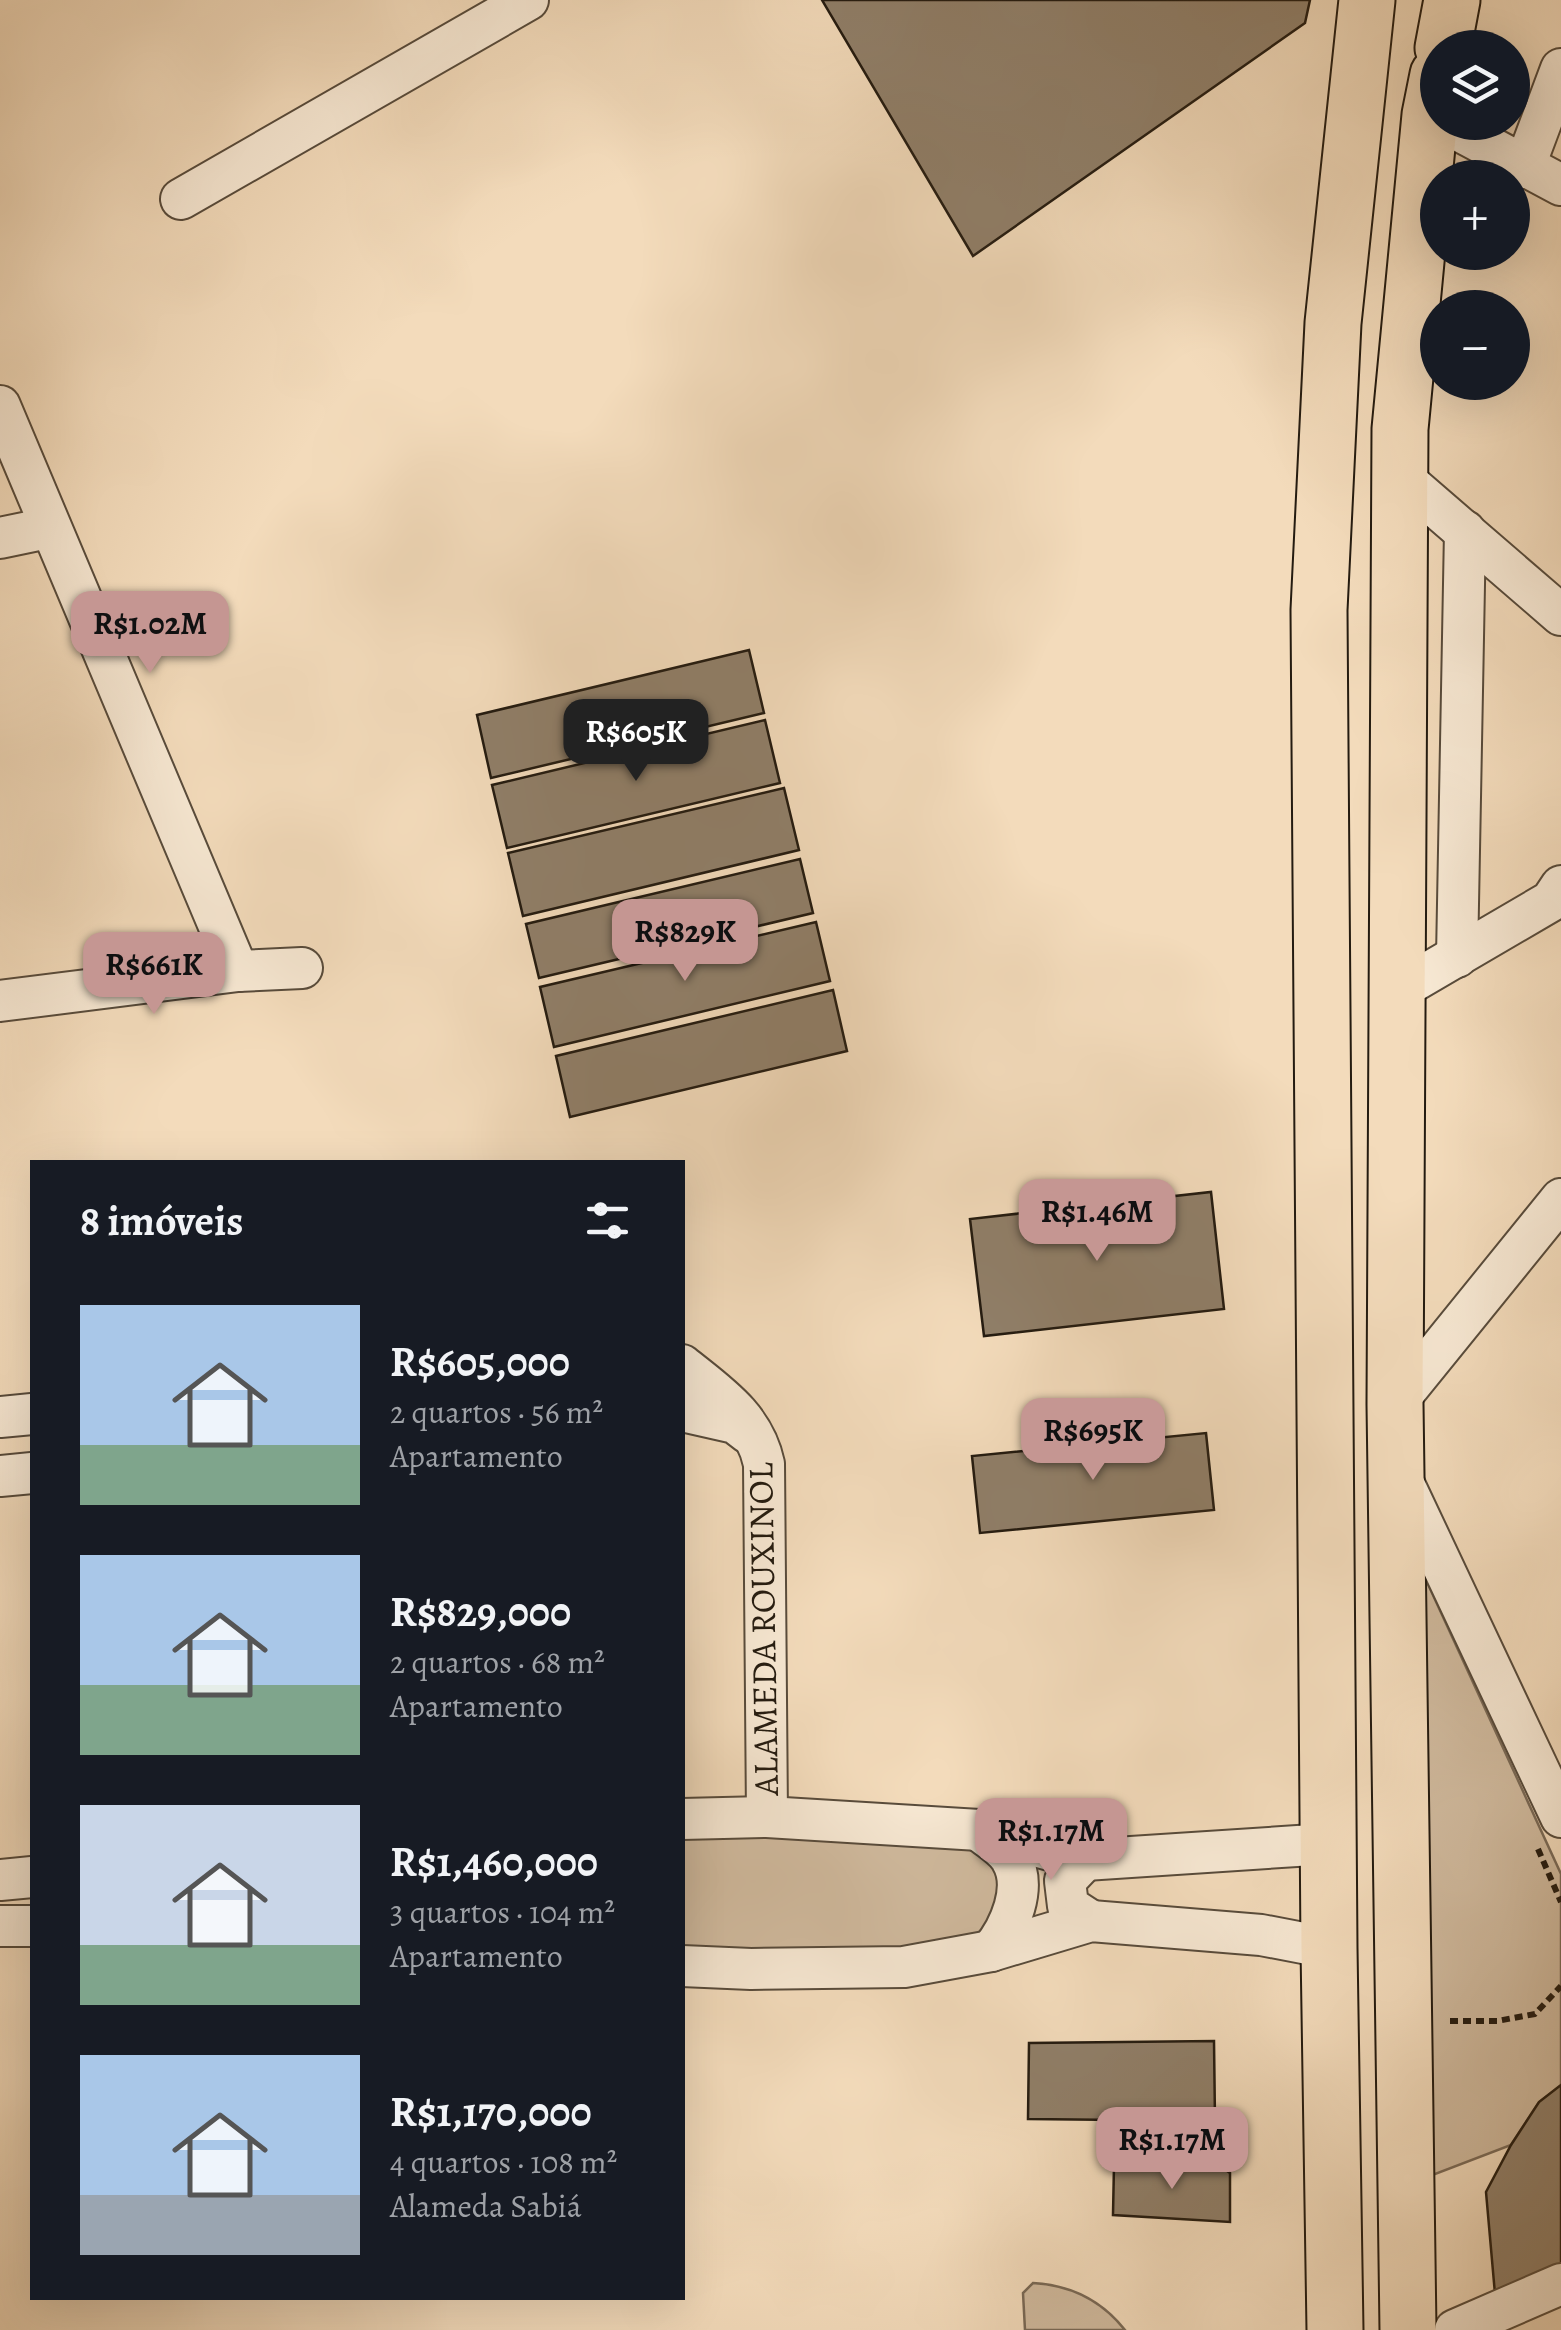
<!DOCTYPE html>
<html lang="pt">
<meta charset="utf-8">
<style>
body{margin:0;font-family:Alegreya,serif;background:#242831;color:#f1f3f6;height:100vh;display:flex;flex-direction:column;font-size:38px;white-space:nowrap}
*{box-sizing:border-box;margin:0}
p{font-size:32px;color:#9ea1a6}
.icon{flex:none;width:55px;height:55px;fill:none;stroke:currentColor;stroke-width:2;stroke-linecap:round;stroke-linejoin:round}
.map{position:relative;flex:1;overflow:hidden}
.side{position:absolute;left:30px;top:1160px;width:655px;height:1140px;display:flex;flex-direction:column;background:#171b24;border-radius:0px;box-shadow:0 10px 40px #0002}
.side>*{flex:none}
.controls{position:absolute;left:1420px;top:30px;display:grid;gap:20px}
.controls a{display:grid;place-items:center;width:110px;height:110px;border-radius:50%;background:#171b24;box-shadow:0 10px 40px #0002;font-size:50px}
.price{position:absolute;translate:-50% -85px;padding:0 22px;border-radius:20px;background:#c59692;color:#111;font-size:32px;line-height:65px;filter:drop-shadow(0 2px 5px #0008)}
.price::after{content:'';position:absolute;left:50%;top:60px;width:30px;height:22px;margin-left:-15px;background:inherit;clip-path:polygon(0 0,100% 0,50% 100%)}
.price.active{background:#222;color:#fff}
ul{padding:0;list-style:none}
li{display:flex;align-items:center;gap:30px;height:250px;padding:0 50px}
li span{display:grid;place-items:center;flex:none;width:280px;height:200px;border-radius:0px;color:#555}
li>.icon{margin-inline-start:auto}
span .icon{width:120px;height:120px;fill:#fffc;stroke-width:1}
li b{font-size:42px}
h2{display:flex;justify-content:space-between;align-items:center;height:120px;padding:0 50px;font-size:42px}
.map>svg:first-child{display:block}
.green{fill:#d0ba9e;stroke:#7a6a57;stroke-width:2.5}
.building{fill:#907f69;stroke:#241b10;stroke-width:2.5}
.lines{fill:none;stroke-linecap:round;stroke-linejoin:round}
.minor-casing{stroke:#584b3b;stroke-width:44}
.highway-casing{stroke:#241b10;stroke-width:59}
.path{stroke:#241b10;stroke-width:6;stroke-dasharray:8 5;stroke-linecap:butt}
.minor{stroke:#f7e8d3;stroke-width:40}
.highway{stroke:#f3dbbb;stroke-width:55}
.labels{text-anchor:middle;stroke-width:10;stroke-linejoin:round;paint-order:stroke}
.street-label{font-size:35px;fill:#241b10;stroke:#f7e8d3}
</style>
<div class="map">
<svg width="1561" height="2330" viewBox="0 0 1561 2330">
<rect width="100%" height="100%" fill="#f3dbbb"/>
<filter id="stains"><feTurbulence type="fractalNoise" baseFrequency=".002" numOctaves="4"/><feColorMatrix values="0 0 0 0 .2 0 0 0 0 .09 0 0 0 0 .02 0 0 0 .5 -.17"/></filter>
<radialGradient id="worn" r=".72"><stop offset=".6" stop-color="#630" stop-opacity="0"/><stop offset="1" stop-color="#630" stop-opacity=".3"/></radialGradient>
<g class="green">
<path d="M1421 1569 1561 1874V2085L1539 2102 1511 2145 1430 2176Z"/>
<path d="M683 1819 979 1830 1011 1859 991 1951 683 1966Z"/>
<path d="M1033 2283C1070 2285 1102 2301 1125 2330H1025L1023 2293Z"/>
</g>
<g class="building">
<path d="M822 0H1310L1305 23 973 256Z"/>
<path d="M749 650 764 713 491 778 477 715Z"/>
<path d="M765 720 780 783 507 848 492 785Z"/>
<path d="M784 788 799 850 523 916 508 853Z"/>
<path d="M800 859 813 913 539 978 526 924Z"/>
<path d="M816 922 830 981 554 1047 540 987Z"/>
<path d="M833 990 847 1051 570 1117 556 1056Z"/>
<path d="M1211 1192 1224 1309 984 1336 970 1219Z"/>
<path d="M1206 1433 1214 1510 980 1533 972 1456Z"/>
<path d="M1214 2041 1215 2121 1028 2119 1029 2043Z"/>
<path d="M1561 2085V2267L1495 2294 1486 2192 1511 2145 1539 2102Z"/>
<path d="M1114 2165 1221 2167 1230 2173V2222L1113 2215Z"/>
</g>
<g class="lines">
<defs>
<g id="minor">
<path d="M1443 122 1561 185"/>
<path d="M1524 168 1561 69"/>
<path d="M181 199 528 0"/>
<path d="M0 406 238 971"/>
<path d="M1400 476 1561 615"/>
<path d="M0 538 48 528"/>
<path d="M1457 957 1465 531"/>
<path d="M1397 991 1551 901 1561 886"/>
<path d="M0 1001 238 971 302 968"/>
<path d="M682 1365C718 1394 754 1417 764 1464L767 1817"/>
<path d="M1395 1404 1561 1199"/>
<path d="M682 1411 735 1423 748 1433"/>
<path d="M0 1417 32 1414"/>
<path d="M0 1476 32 1473"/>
<path d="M1403 1482 1561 1817"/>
<path d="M682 1819 767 1817 979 1830 1085 1860 1328 1844"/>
<path d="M980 1831C989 1839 1005 1848 1011 1859 1028 1887 1010 1928 991 1951"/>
<path d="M1085 1860 1065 1881 1068 1906 1091 1921"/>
<path d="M0 1880 32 1877"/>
<path d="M0 1926H32"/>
<path d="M682 1966 751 1969 904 1967 991 1951 1091 1921 1261 1935 1329 1948"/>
<path d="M1455 2330 1561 2284"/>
</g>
<g id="highway">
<path d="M1443 48 1452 0"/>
<path d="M1335 2330 1329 1948 1319 610 1333 323 1367 0"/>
<path d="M1408 2330 1395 1404 1400 429 1430 115 1438 75"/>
</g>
</defs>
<use href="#minor" class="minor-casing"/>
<use href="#highway" class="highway-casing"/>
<g class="path">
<path d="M1538 1849 1561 1902"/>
<path d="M1450 2021H1497L1535 2014 1561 1986"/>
</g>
<use href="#minor" class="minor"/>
<use href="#highway" class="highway"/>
</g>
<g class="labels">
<g class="street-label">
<text transform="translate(763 1629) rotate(-91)" y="12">ALAMEDA ROUXINOL</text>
</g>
</g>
<rect width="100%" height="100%" filter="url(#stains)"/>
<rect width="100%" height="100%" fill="url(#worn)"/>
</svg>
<div class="controls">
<a><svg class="icon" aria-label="layers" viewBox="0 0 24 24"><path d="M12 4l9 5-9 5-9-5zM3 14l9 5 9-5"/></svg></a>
<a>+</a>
<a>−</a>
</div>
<b class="price" style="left:150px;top:676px">R$1.02M</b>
<b class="price active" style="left:636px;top:784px">R$605K</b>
<b class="price" style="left:685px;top:984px">R$829K</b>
<b class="price" style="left:154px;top:1017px">R$661K</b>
<b class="price" style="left:1097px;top:1264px">R$1.46M</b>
<b class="price" style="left:1093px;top:1483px">R$695K</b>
<b class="price" style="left:1051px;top:1883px">R$1.17M</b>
<b class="price" style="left:1172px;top:2192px">R$1.17M</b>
<section class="side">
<h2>8 imóveis<svg class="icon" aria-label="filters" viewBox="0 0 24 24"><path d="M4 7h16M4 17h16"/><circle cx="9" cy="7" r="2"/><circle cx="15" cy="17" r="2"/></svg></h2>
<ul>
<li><span style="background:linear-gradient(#a9c7e8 70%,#7fa58c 0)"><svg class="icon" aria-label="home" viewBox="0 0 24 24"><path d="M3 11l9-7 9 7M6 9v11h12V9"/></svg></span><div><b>R$605,000</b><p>2 quartos · 56 m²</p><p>Apartamento</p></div></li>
<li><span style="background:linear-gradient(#a9c7e8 65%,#7fa58c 0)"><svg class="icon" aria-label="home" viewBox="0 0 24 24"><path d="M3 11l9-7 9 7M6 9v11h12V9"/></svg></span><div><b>R$829,000</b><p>2 quartos · 68 m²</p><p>Apartamento</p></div></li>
<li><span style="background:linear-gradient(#c9d6e8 70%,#7fa58c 0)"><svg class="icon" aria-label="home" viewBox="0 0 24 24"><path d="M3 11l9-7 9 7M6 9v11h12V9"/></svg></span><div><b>R$1,460,000</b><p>3 quartos · 104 m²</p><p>Apartamento</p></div></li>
<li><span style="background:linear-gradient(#a9c7e8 70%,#9aa5b1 0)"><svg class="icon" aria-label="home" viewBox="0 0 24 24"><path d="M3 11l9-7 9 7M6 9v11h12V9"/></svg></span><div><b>R$1,170,000</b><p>4 quartos · 108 m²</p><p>Alameda Sabiá</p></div></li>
</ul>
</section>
</div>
